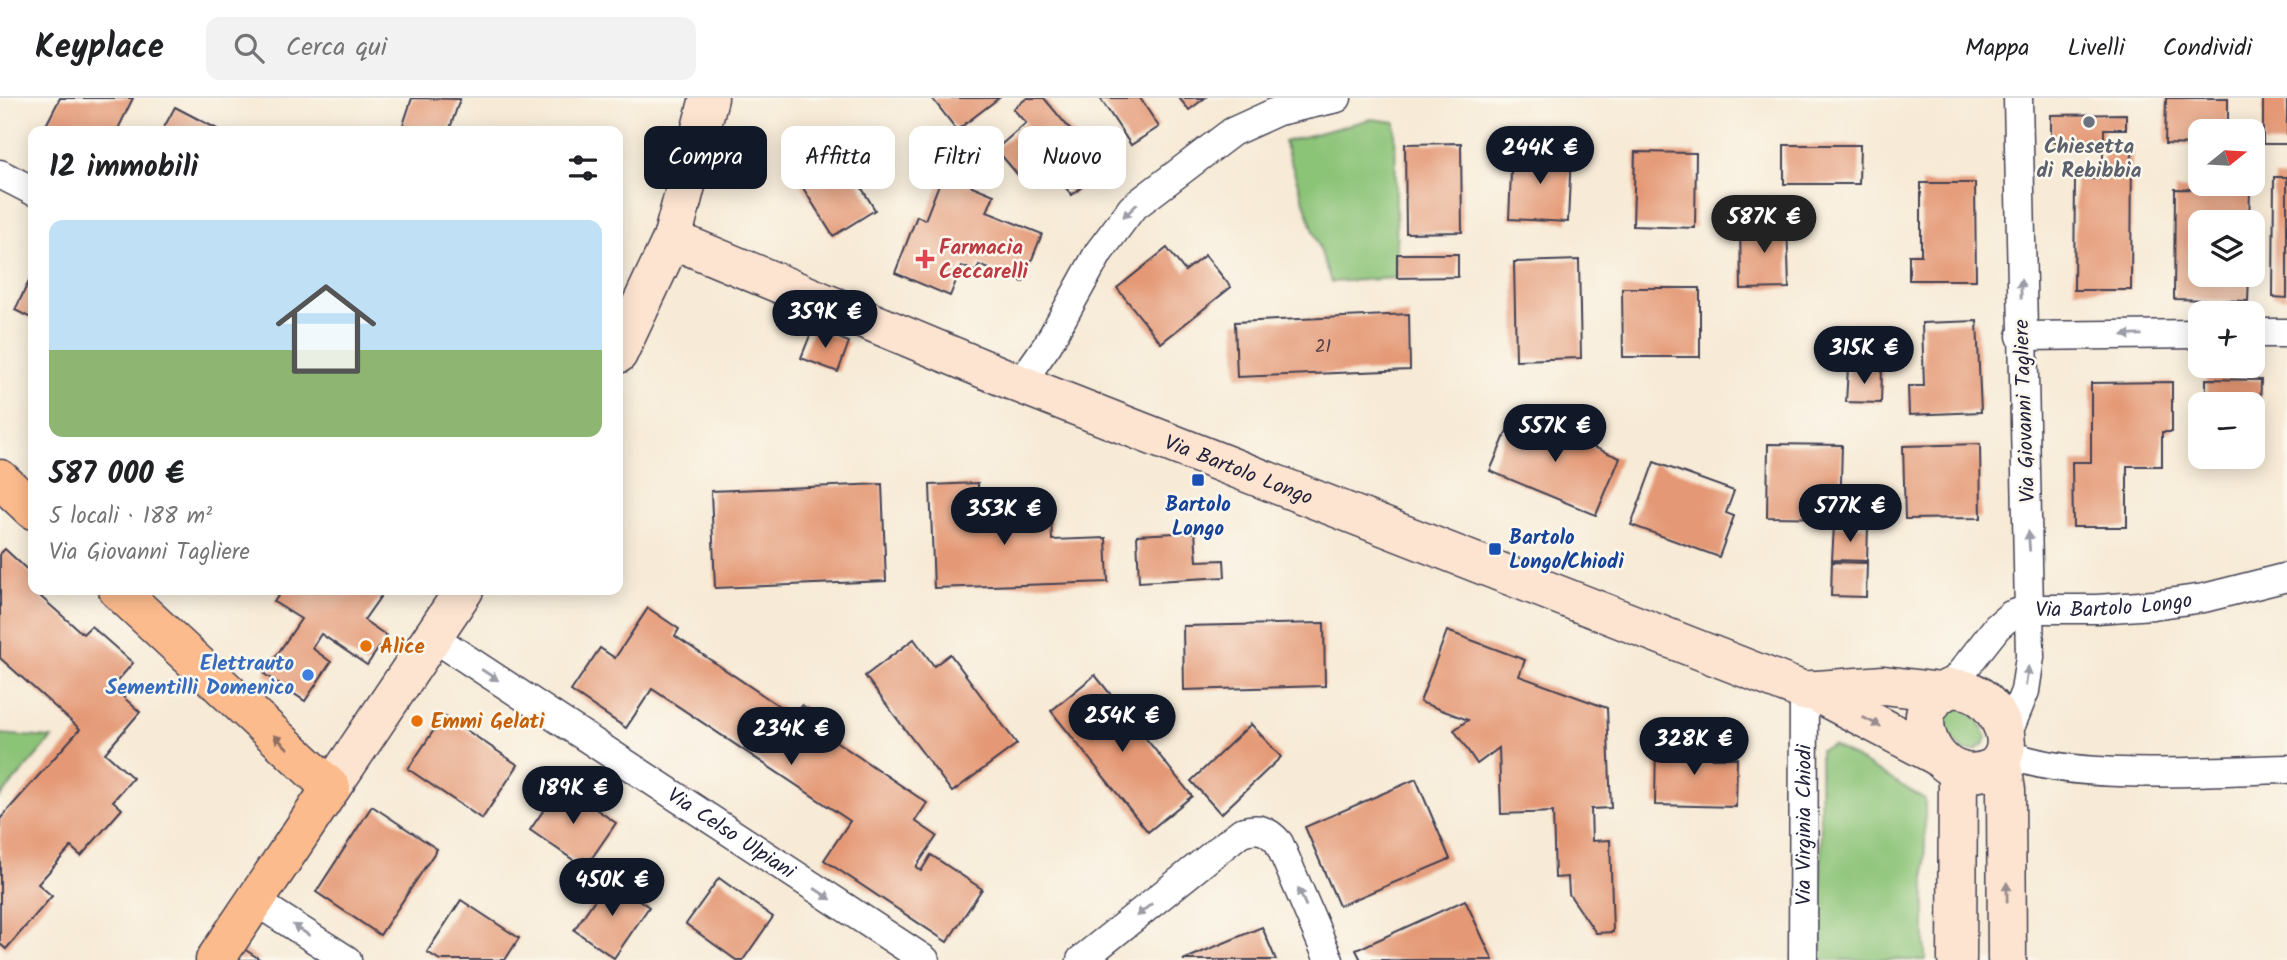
<!DOCTYPE html>
<html lang="it">
<meta charset="utf-8">
<style>
body{margin:0;font-family:Kalam,sans-serif;background:#f2f2f2;color:#202124;height:100vh;display:flex;flex-direction:column;font-size:26px;white-space:nowrap}
*{box-sizing:border-box;margin:0}
p{font-size:23px;color:#757577}
.icon{flex:none;width:38px;height:38px;fill:none;stroke:currentColor;stroke-width:2;stroke-linecap:round;stroke-linejoin:round}
.map{position:relative;flex:1;overflow:hidden}
.panel{position:absolute;left:28px;top:28px;width:595px;height:469px;display:flex;flex-direction:column;background:#fff;border-radius:14px;box-shadow:0 4px 18px #0003}
.panel>*{flex:none}
.hud{position:absolute;left:644px;top:28px;width:665px;height:63px;display:flex;gap:14px}
.needle{width:46px;rotate:72deg}
.controls{position:absolute;left:2188px;top:21px;display:grid;gap:14px}
.controls a{display:grid;place-items:center;width:77px;height:77px;border-radius:14px;background:#fff;box-shadow:0 4px 18px #0003;font-size:35px}
.price{position:absolute;translate:-50% -60px;padding:0 16px;border-radius:24px;background:#111827;color:#fff;font-size:23px;line-height:46px;filter:drop-shadow(0 2px 4px #0008)}
.price::after{content:'';position:absolute;left:50%;top:42px;width:21px;height:16px;margin-left:-10px;background:inherit;clip-path:polygon(0 0,100% 0,50% 100%)}
.price.on{background:#222;color:#fff}
ul{padding:0;list-style:none}
li{display:grid;align-content:center;gap:14px;height:371px;padding:0 21px}
li+li{border-top:2px solid #e0e0e0}
li span{display:grid;place-items:center;height:217px;border-radius:14px;color:#555}
li>.icon{margin-inline-start:auto}
span .icon{width:126px;height:126px;fill:#fffc;stroke-width:1}
li b{font-size:30px}
h2{display:flex;justify-content:space-between;align-items:center;height:84px;padding:0 21px;font-size:30px}
.chip{padding:0 24px;border-radius:14px;background:#fff;box-shadow:0 4px 18px #0003;font-size:24px;line-height:63px}
.chip.on{background:#111827;color:#fff}
header{display:flex;align-items:center;gap:42px;box-sizing:border-box;height:98px;padding:0 35px;background:#fff;border-bottom:2px solid #e0e0e0}
header strong{font-size:33px}
nav{display:flex;gap:38px;margin-inline-start:auto;font-size:24px}
.search{width:490px;height:63px;background:#f2f2f2;display:flex;align-items:center;gap:18px;box-sizing:border-box;padding:0 24px;border-radius:14px;color:#757577;font-size:26px}
.map>svg:first-child{display:block}
.green{fill:#8bc377;stroke:#567259;stroke-width:2}
.building{fill:#e49874}
.lines{fill:none;stroke-linecap:round;stroke-linejoin:round}
.street-casing{stroke:#424052;stroke-width:31}
.secondary-casing{stroke:#424052;stroke-width:41}
.primary-casing{stroke:#424052;stroke-width:41}
.street{stroke:#fff;stroke-width:28}
.secondary{stroke:#fde4d1;stroke-width:38}
.primary{stroke:#fbbb8d;stroke-width:38}
.oneway{fill:#9c9ca7}
.oneway2{fill:#9a8d8e}
.oneway3{fill:#8e6e64}
.worship-dot{fill:#6b7280;stroke:#fbf7ec;stroke-width:2.5}
.health-dot{fill:#e0444e;stroke:#fbf7ec;stroke-width:2.5}
.transit-dot{fill:#1a4fb4;stroke:#fbf7ec;stroke-width:2.5}
.food-dot{fill:#e8710a;stroke:#fbf7ec;stroke-width:2.5}
.shop-dot{fill:#3f7fe0;stroke:#fbf7ec;stroke-width:2.5}
.labels{text-anchor:middle;stroke-width:5;stroke-linejoin:round;paint-order:stroke}
.number-label{font-size:18px;fill:#524049}
.worship-label{font-size:21px;font-weight:bold;fill:#5b616d;stroke:#fbf7ec}
.health-label{font-size:21px;font-weight:bold;fill:#be3a42;stroke:#fbf7ec;text-anchor:start}
.street-label{font-size:21px;fill:#22223b;stroke:#fbf7ec}
.transit-label{font-size:21px;font-weight:bold;fill:#164399;stroke:#fbf7ec}
.food-label{font-size:21px;font-weight:bold;fill:#c56008;stroke:#fbf7ec;text-anchor:start}
.shop-label{font-size:21px;font-weight:bold;fill:#366cbe;stroke:#fbf7ec;text-anchor:end}
</style>
<header>
<strong>Keyplace</strong>
<div class="search"><svg class="icon" aria-label="search" viewBox="0 0 24 24"><circle cx="10" cy="10" r="6"/><path d="M15 15l6 6"/></svg>Cerca qui</div>
<nav><a>Mappa</a><a>Livelli</a><a>Condividi</a></nav>
</header>
<div class="map">
<svg width="2287" height="862" viewBox="0 0 2287 862">
<rect width="100%" height="100%" fill="#fbf7ec"/>
<filter id="ink" filterUnits="userSpaceOnUse"><feTurbulence type="fractalNoise" baseFrequency=".0143" numOctaves="2"/><feDisplacementMap in="SourceGraphic" scale="14" xChannelSelector="R" yChannelSelector="G"/><feConvolveMatrix kernelMatrix="1 2 1 2 8 2 1 2 1" color-interpolation-filters="sRGB"/></filter>
<filter id="wash" filterUnits="userSpaceOnUse"><feTurbulence type="fractalNoise" baseFrequency=".00686" numOctaves="4" result="noise"/><feDisplacementMap in="SourceGraphic" scale="28" xChannelSelector="R" yChannelSelector="G"/><feGaussianBlur stdDeviation="1.57" result="paint"/><feColorMatrix in="noise" values="0 0 0 0 0 0 0 0 0 0 0 0 0 0 0 0 0 1.4 0 .05"/><feComposite in="paint" operator="in"/></filter>
<g filter="url(#wash)">
<rect width="100%" height="100%" fill="#f7ead6"/>
<g class="green">
<path d="M1371 21 1395 24 1397 180 1331 184 1284 44Z"/>
<path d="M1963 609 1979 623 1987 639 1985 645 1975 653H1964L1943 631 1944 617 1951 610Z"/>
<path d="M0 636 52 640 0 699Z"/>
<path d="M1833 647 1925 701V862H1822L1820 652Z"/>
</g>
<g id="blocks">
<g class="building">
<path d="M60 0H133L117 33H43Z"/>
<path d="M412 0 460 1 449 33H401Z"/>
<path d="M932 0H999L957 32Z"/>
<path d="M1027 0H1044L1103 71 1072 97 1039 59 1018 77 996 51 1026 25 1013 11Z"/>
<path d="M1100 0H1140L1159 29 1131 47Z"/>
<path d="M1179 0H1205L1189 12Z"/>
<path d="M2166 0H2228V33H2200V47L2165 46Z"/>
<rect x="2263" y="0" width="24" height="46"/>
<path d="M175 9 221 33H162Z"/>
<path d="M2126 16V31H2104V44H2051V17Z"/>
<path d="M1461 45 1462 134 1406 135 1405 46Z"/>
<path d="M1784 47H1860L1859 86H1784Z"/>
<path d="M2103 48H2132L2131 192H2074L2075 81H2103Z"/>
<path d="M1512 52 1571 55 1568 124 1509 121Z"/>
<path d="M1635 54 1696 55 1695 130 1633 128Z"/>
<path d="M843 59 875 112 833 138 800 85Z"/>
<path d="M943 76 994 97 987 114 1042 136 1023 184 979 167 976 174 962 168 950 198 895 175 917 118 925 122Z"/>
<path d="M2274 79H2287V200L2273 199Z"/>
<path d="M1921 85H1975L1976 182H1909V157H1921Z"/>
<path d="M2175 91 2250 92 2249 124H2200V177H2249L2248 203 2174 201Z"/>
<path d="M1740 123H1787L1789 190 1741 191Z"/>
<path d="M1167 150 1185 173 1205 157 1231 189 1161 245 1117 190Z"/>
<path d="M1397 156H1458V179L1397 180Z"/>
<path d="M1579 162 1581 260 1516 262 1514 164Z"/>
<path d="M33 175V221L15 212Z"/>
<path d="M1622 190H1700V259H1623Z"/>
<path d="M1409 216 1410 272 1237 279 1235 224Z"/>
<path d="M1977 223 1981 314 1909 317 1908 288H1924L1922 225Z"/>
<path d="M813 230 849 244 838 274 801 260Z"/>
<path d="M1848 270 1882 271 1881 305 1846 304Z"/>
<path d="M2206 281 2261 282 2259 349 2252 348V306H2206Z"/>
<path d="M2172 284V334H2162V368H2127V429H2073L2072 364H2091V285Z"/>
<path d="M1514 316 1620 360 1596 417 1490 373Z"/>
<path d="M1768 346 1842 347 1840 420 1767 419Z"/>
<path d="M1980 346 1981 420 1905 421 1903 348Z"/>
<path d="M1654 364 1734 393 1726 415 1734 418 1719 459 1631 427Z"/>
<path d="M978 385V421L1051 419 1052 442 1106 440 1108 484 934 490 930 387Z"/>
<path d="M882 386 886 483 715 490 711 393Z"/>
<path d="M1834 428 1868 429 1867 463 1832 462Z"/>
<path d="M1195 434 1197 463 1224 462 1225 479 1139 484 1137 437Z"/>
<path d="M5 451 33 477V492H48L41 499 83 536 91 528 133 565 112 589 140 614 105 655 133 680 113 703 122 711 81 758 71 749 38 786 52 798 6 851 0 846V721L80 631 0 560V456Z"/>
<path d="M1832 464 1867 465 1866 499 1831 498Z"/>
<path d="M282 492H385L364 522 387 538 367 567 321 536 312 550 331 564 305 603 264 576 301 521 274 504Z"/>
<path d="M648 510 679 531 675 538 794 618 802 607 827 625 822 634 927 705 915 723 937 738 916 769 921 773 931 757 982 791 947 844 824 762 850 723 652 591 626 630 571 593 600 550 615 560Z"/>
<path d="M1324 525 1325 588 1184 592 1183 528Z"/>
<path d="M1447 533 1525 562 1519 578 1607 610 1611 710 1591 711 1592 743 1610 742 1613 834 1596 835 1569 796 1568 779 1555 780 1553 714 1501 716 1499 650 1477 666 1454 632 1468 622 1420 604Z"/>
<path d="M914 541 934 568 950 556 1017 646 952 694 865 578Z"/>
<path d="M1095 577 1192 698 1148 734 1051 613Z"/>
<path d="M444 617 518 667 482 721 408 671Z"/>
<path d="M1251 626 1281 659 1221 716 1191 683Z"/>
<path d="M1656 645 1712 647 1711 660H1737L1736 709 1655 707Z"/>
<path d="M1416 681 1450 761 1339 808 1305 729Z"/>
<path d="M561 687 616 725 585 770 530 732Z"/>
<path d="M372 708 437 751 380 837 316 794Z"/>
<path d="M719 780 773 819 743 862H736L686 826Z"/>
<path d="M609 781 649 809 614 860 574 832Z"/>
<path d="M461 802 519 840 505 862H440L427 854Z"/>
<path d="M1465 802 1493 862H1361L1356 852Z"/>
<path d="M1262 829 1276 862H1183Z"/>
<path d="M244 851 261 862H236Z"/>
</g>
</g>
</g>
<g filter="url(#ink)">
<use href="#blocks" fill-opacity="0" stroke="#424052" stroke-width="2"/>
<g class="lines">
<defs>
<g id="street">
<path d="M0 76 33 93"/>
<path d="M2252 235H2287"/>
<path d="M2021 238 2200 236"/>
<path d="M1020 286 1048 246 1099 154 1132 110 1232 34 1278 13 1337 0"/>
<path id="s1" d="M433 539 925 862"/>
<path id="s2" d="M1949 590 1997 529 2011 517 2029 511H2097L2153 507 2204 500 2287 479"/>
<path d="M2005 642 2025 593 2030 559 2018 0"/>
<path d="M2004 654C2068 685 2213 672 2287 671"/>
<path d="M255 803 347 862"/>
<path d="M1081 862 1241 734C1258 729 1267 731 1279 745L1329 862"/>
<path id="s3" d="M1803 862 1804 593"/>
</g>
<g id="secondary">
<path id="s4" d="M672 141 1020 286 1804 593 1884 587 1941 594"/>
<path d="M618 256 672 141 709 0"/>
<path d="M1949 590C1959 591 1968 591 1976 596 1999 610 2021 651 1992 670 1955 687 1922 654 1925 616L1935 600Z"/>
<path d="M1811 592 1937 658"/>
<path d="M2001 661 2006 692 2007 862"/>
<path d="M331 690 464 492"/>
<path d="M1957 862 1958 672"/>
</g>
<g id="primary">
<path d="M0 381 33 412"/>
<path d="M118 492 331 690 215 862"/>
</g>
</defs>
<use href="#street" class="street-casing"/>
<use href="#secondary" class="secondary-casing"/>
<use href="#primary" class="primary-casing"/>
<use href="#street" class="street"/>
<use href="#secondary" class="secondary"/>
<use href="#primary" class="primary"/>
</g>
<defs><path id="oneway-solid" d="M-6-.8H1V-3.2L6.5 0L1 3.2V.8H-6Z" transform="scale(1.75)"/></defs>
<g class="oneway">
<use href="#oneway-solid" transform="translate(1130 113) rotate(136)"/>
<use href="#oneway-solid" transform="translate(2021 191) rotate(-91)"/>
<use href="#oneway-solid" transform="translate(2132 237) rotate(179)"/>
<use href="#oneway-solid" transform="translate(2029 443) rotate(-94)"/>
<use href="#oneway-solid" transform="translate(490 577) rotate(33)"/>
<use href="#oneway-solid" transform="translate(2027 578) rotate(-82)"/>
<use href="#oneway-solid" transform="translate(823 796) rotate(33)"/>
<use href="#oneway-solid" transform="translate(1302 799) rotate(-113)"/>
<use href="#oneway-solid" transform="translate(1144 812) rotate(141)"/>
<use href="#oneway-solid" transform="translate(301 832) rotate(-147)"/>
</g>
<g class="oneway2">
<use href="#oneway-solid" transform="translate(1872 624) rotate(27)"/>
<use href="#oneway-solid" transform="translate(2007 794) rotate(-91)"/>
</g>
<use class="oneway3" href="#oneway-solid" transform="translate(281 644) rotate(-137)"/>
</g>
<circle class="worship-dot" cx="2089" cy="24" r="7"/>
<path class="health-dot" d="M921.5 150.5h7v7h7v7h-7v7h-7v-7h-7v-7h7z"/>
<g class="transit-dot">
<rect x="1191" y="375" width="14" height="14" rx="3.5"/>
<rect x="1488" y="444" width="14" height="14" rx="3.5"/>
</g>
<g class="food-dot">
<circle cx="366" cy="548" r="7"/>
<circle cx="417" cy="623" r="7"/>
</g>
<circle class="shop-dot" cx="308" cy="577" r="7"/>
<g class="labels">
<g class="number-label">
<text x="1323" y="254">21</text>
</g>
<g class="worship-label">
<text x="2089" y="55">Chiesetta<tspan x="2089" dy="24">di Rebibbia</tspan></text>
</g>
<g class="health-label">
<text x="939" y="156">Farmacia<tspan x="939" dy="24">Ceccarelli</tspan></text>
</g>
<g class="street-label">
<text transform="translate(2024 313) rotate(-92)" y="7">Via Giovanni Tagliere</text>
<text dy="7" stroke="none"><textPath href="#s4" startOffset="612">Via Bartolo Longo</textPath></text>
<text dy="7" stroke="none"><textPath href="#s2" startOffset="200">Via Bartolo Longo</textPath></text>
<text dy="7" stroke="none"><textPath href="#s3" startOffset="135">Via Virginia Chiodi</textPath></text>
<text dy="7" stroke="none"><textPath href="#s1" startOffset="357">Via Celso Ulpiani</textPath></text>
</g>
<g class="transit-label">
<text x="1198" y="413">Bartolo<tspan x="1198" dy="24">Longo</tspan></text>
<text x="1509" y="446" text-anchor="start">Bartolo<tspan x="1509" dy="24">Longo/Chiodi</tspan></text>
</g>
<g class="food-label">
<text x="380" y="555">Alice</text>
<text x="431" y="630">Emmi Gelati</text>
</g>
<g class="shop-label">
<text x="294" y="572">Elettrauto<tspan x="294" dy="24">Sementilli Domenico</tspan></text>
</g>
</g>
</svg>
<div class="controls">
<a><svg class="needle" viewBox="-14 -14 28 28"><path d="M0-13l5 13h-10z" fill="#e53935"/><path d="M0 13l5-13h-10z" fill="#757577"/></svg></a>
<a><svg class="icon" aria-label="layers" viewBox="0 0 24 24"><path d="M12 4l9 5-9 5-9-5zM3 14l9 5 9-5"/></svg></a>
<a>+</a>
<a>−</a>
</div>
<b class="price" style="left:1540px;top:88px">244K €</b>
<b class="price on" style="left:1764px;top:157px">587K €</b>
<b class="price" style="left:825px;top:252px">359K €</b>
<b class="price" style="left:1864px;top:288px">315K €</b>
<b class="price" style="left:1555px;top:366px">557K €</b>
<b class="price" style="left:1850px;top:446px">577K €</b>
<b class="price" style="left:1004px;top:449px">353K €</b>
<b class="price" style="left:1122px;top:656px">254K €</b>
<b class="price" style="left:791px;top:669px">234K €</b>
<b class="price" style="left:1694px;top:679px">328K €</b>
<b class="price" style="left:573px;top:728px">189K €</b>
<b class="price" style="left:612px;top:820px">450K €</b>
<div class="hud">
<a class="chip on">Compra</a>
<a class="chip">Affitta</a>
<a class="chip">Filtri</a>
<a class="chip">Nuovo</a>
</div>
<section class="panel">
<h2>12 immobili<svg class="icon" aria-label="filters" viewBox="0 0 24 24"><path d="M4 7h16M4 17h16"/><circle cx="9" cy="7" r="2"/><circle cx="15" cy="17" r="2"/></svg></h2>
<ul>
<li><span style="background:linear-gradient(#bfe0f5 60%,#8fb573 0)"><svg class="icon" aria-label="home" viewBox="0 0 24 24"><path d="M3 11l9-7 9 7M6 9v11h12V9"/></svg></span><div><b>587 000 €</b><p>5 locali · 188 m²</p><p>Via Giovanni Tagliere</p></div></li>
</ul>
</section>
</div>
